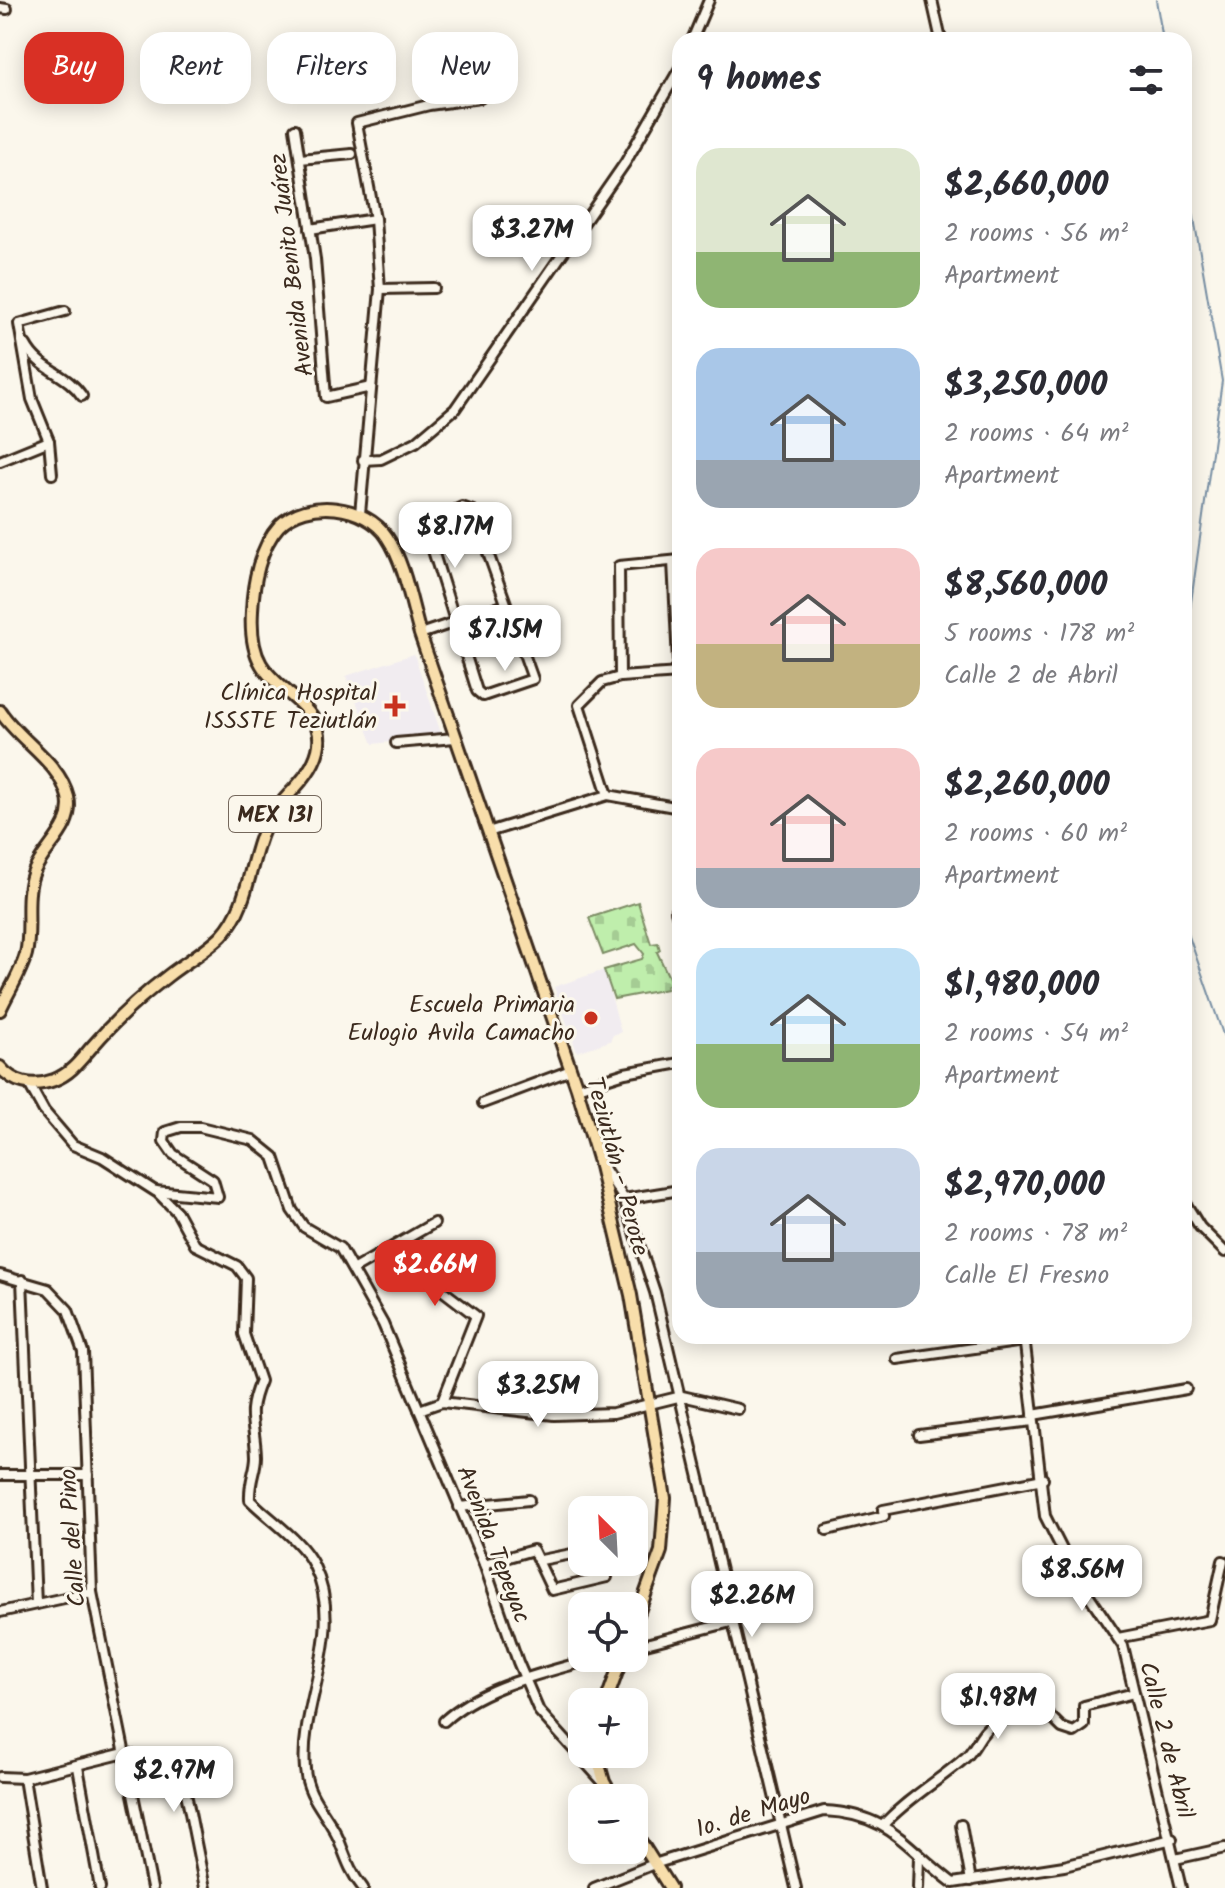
<!DOCTYPE html>
<meta charset="utf-8">
<style>
body{margin:0;font-family:Kalam,sans-serif;background:#f7f7f7;color:#2b2b33;height:100vh;display:flex;flex-direction:column;font-size:30px;white-space:nowrap}
*{box-sizing:border-box;margin:0}
p{font-size:26px;color:#7c7c81}
.icon{flex:none;width:44px;height:44px;fill:none;stroke:currentColor;stroke-width:2;stroke-linecap:round;stroke-linejoin:round}
.map{position:relative;flex:1;overflow:hidden}
.details{position:absolute;left:672px;top:32px;width:520px;height:1312px;display:flex;flex-direction:column;background:#fff;border-radius:24px;box-shadow:0 4px 20px #0003}
.details>*{flex:none}
.top-card{position:absolute;left:24px;top:32px;width:528px;height:72px;display:flex;gap:16px}
.needle{width:52px;rotate:336deg}
.tools{position:absolute;left:568px;top:1496px;display:grid;gap:16px}
.tools a{display:grid;place-items:center;width:80px;height:80px;border-radius:16px;background:#fff;box-shadow:0 4px 20px #0003;font-size:40px}
.price{position:absolute;translate:-50% -68px;padding:0 18px;border-radius:16px;background:#fff;color:#222;font-size:26px;line-height:52px;filter:drop-shadow(0 2px 4px #0008)}
.price::after{content:'';position:absolute;left:50%;top:48px;width:24px;height:18px;margin-left:-12px;background:inherit;clip-path:polygon(0 0,100% 0,50% 100%)}
.price.current{background:#d93025;color:#fff}
ul{padding:0;list-style:none}
li{display:flex;align-items:center;gap:24px;height:200px;padding:0 24px}
li span{display:grid;place-items:center;flex:none;width:224px;height:160px;border-radius:24px;color:#555}
li>.icon{margin-inline-start:auto}
span .icon{width:96px;height:96px;fill:#fffc;stroke-width:1}
li b{font-size:34px}
h2{display:flex;justify-content:space-between;align-items:center;height:96px;padding:0 24px;font-size:34px}
.pill{padding:0 28px;border-radius:24px;background:#fff;box-shadow:0 4px 20px #0003;font-size:28px;line-height:72px}
.pill.current{background:#d93025;color:#fff}
.map>svg:first-child{display:block}
.built{fill:#f1ecf0}
.cemetery{fill:url(#cemetery-stones);stroke:#7d8c65;stroke-width:2}
.lines{fill:none;stroke-linecap:round;stroke-linejoin:round}
.stream{stroke:#788fa4;stroke-width:2}
.minor-casing{stroke:#3b2a1e;stroke-width:14}
.major-casing{stroke:#3b2a1e;stroke-width:16}
.minor{stroke:#fbf7ec;stroke-width:8}
.major{stroke:#f8deab;stroke-width:10}
.poi-dot{fill:#c8321e;stroke:#fbf7ec;stroke-width:3}
.labels{text-anchor:middle;stroke-width:6;stroke-linejoin:round;paint-order:stroke}
.shield{fill:#fbf7ec;stroke:#75685c;stroke-width:2}
.shield-label{font-size:22px;font-weight:bold;fill:#3b2a1e}
.street-label{font-size:24px;fill:#3b2a1e;stroke:#fbf7ec}
.poi-label{font-size:24px;fill:#3b2a1e;stroke:#fbf7ec;text-anchor:end}
</style>
<div class="map">
<svg width="1225" height="1888" viewBox="0 0 1225 1888">
<defs>
<pattern id="cemetery-stones" width="16" height="16" patternUnits="userSpaceOnUse" patternTransform="scale(2)"><rect width="16" height="16" fill="#bfeeac"/><path d="M2 7V4a2 2 0 0 1 4 0v3zM10 15v-3a2 2 0 0 1 4 0v3z" fill="#a5cc94"/></pattern>
</defs>
<rect width="100%" height="100%" fill="#fbf7ec"/>
<filter id="ink" filterUnits="userSpaceOnUse"><feTurbulence type="fractalNoise" baseFrequency=".0125" numOctaves="2"/><feDisplacementMap in="SourceGraphic" scale="16" xChannelSelector="R" yChannelSelector="G"/><feConvolveMatrix kernelMatrix="1 2 1 2 8 2 1 2 1" color-interpolation-filters="sRGB"/></filter>
<g filter="url(#ink)">
<g class="built">
<path d="M414 654 442 736 373 744 346 676Z"/>
<path d="M604 970 621 1032 613 1035 610 1041 577 1052 554 987Z"/>
</g>
<path class="cemetery" d="M638 902 651 944 658 943 660 950 657 952 672 984 666 986 667 989 614 999 604 970 642 959 644 954 636 944 603 955 589 918Z"/>
<g class="lines">
<g class="stream">
<path d="M1156 0 1163 40"/>
<path d="M1184 160 1222 381 1184 652"/>
<path d="M1184 922 1225 1040"/>
</g>
<defs>
<g id="minor">
<path d="M932 0 941 40"/>
<path d="M0 8 7 9"/>
<path d="M692 40 709 0"/>
<path d="M295 129 315 259 326 397 371 387"/>
<path d="M300 159 352 154"/>
<path d="M310 229 375 219"/>
<path d="M380 289 434 288"/>
<path d="M26 345C39 370 67 373 82 396"/>
<path d="M363 460 381 459 416 442 455 409 625 163 680 68"/>
<path d="M0 461 49 441"/>
<path d="M52 474 49 441 32 399 19 324 65 311"/>
<path d="M462 507 473 511 533 679 483 696 477 691 425 525Z"/>
<path d="M360 514 380 289 375 219 357 123 429 105 480 98 484 65 480 59 429 61"/>
<path d="M673 561 678 663 674 673"/>
<path d="M420 634 506 605"/>
<path d="M620 677 619 566 680 560"/>
<path d="M396 743 455 738"/>
<path d="M608 795 579 705 602 682 620 677 680 673"/>
<path d="M488 832 608 795 680 808"/>
<path d="M676 911 680 924"/>
<path d="M29 1084 44 1111 73 1145 102 1157 155 1191 218 1197 213 1180 173 1154 164 1141 165 1132 181 1127H200L253 1140 274 1157 292 1210 304 1227 340 1248 383 1324 484 1564 518 1662 539 1711 603 1782"/>
<path d="M577 1088 625 1073 680 1063"/>
<path d="M483 1103 571 1070"/>
<path d="M602 1165 624 1199 655 1292 796 1888"/>
<path d="M156 1191 177 1212 195 1245 237 1266 246 1278 244 1334 260 1381C245 1417 255 1421 256 1456 256 1471 249 1480 250 1500 270 1520 302 1540 314 1566 347 1634 299 1701 305 1769 307 1798 328 1814 339 1840 346 1858 350 1872 363 1888"/>
<path d="M624 1199 680 1190"/>
<path d="M1184 1201 1200 1227 1225 1252"/>
<path d="M354 1269 434 1223"/>
<path d="M417 1271 476 1316 442 1402"/>
<path d="M0 1275 48 1289 68 1310 83 1352 92 1592 152 1888"/>
<path d="M22 1280 36 1604"/>
<path d="M1024 1336 1045 1516 1074 1573 1123 1646 1181 1888"/>
<path d="M897 1359 1024 1341"/>
<path d="M419 1410 442 1402 554 1415 613 1413 682 1396 738 1409"/>
<path d="M1033 1415 1186 1389"/>
<path d="M919 1435 1033 1421"/>
<path d="M0 1475H88"/>
<path d="M459 1507 529 1500"/>
<path d="M827 1530 884 1516 883 1510 1043 1479"/>
<path d="M541 1560 582 1552"/>
<path d="M484 1564 533 1550 552 1590 607 1577"/>
<path d="M0 1612 92 1592"/>
<path d="M1118 1638 1210 1620 1223 1561"/>
<path d="M634 1647 731 1622"/>
<path d="M444 1721C483 1685 546 1673 596 1658"/>
<path d="M78 1767 100 1888"/>
<path d="M0 1777 24 1778 125 1753 158 1764 175 1775 186 1793 205 1888"/>
<path d="M24 1778 42 1888"/>
<path d="M884 1824C909 1797 939 1781 966 1757 976 1748 981 1730 993 1724 1010 1715 1027 1713 1047 1713L1062 1728 1074 1732 1084 1725V1706L1134 1693"/>
<path d="M961 1825 971 1881"/>
<path d="M1175 1859 1225 1848"/>
<path d="M594 1888 654 1864 824 1811C890 1814 904 1846 953 1883L1064 1866 1172 1839"/>
<path d="M918 1888 919 1857"/>
</g>
<g id="major">
<path d="M0 711C19 741 59 761 68 797 75 829 43 847 33 874 24 898 32 929 26 954 21 973 8 992 0 1010"/>
<path d="M0 1067C13 1083 33 1088 54 1080 70 1074 79 1062 90 1049 114 1021 140 997 169 975 186 962 207 950 222 935 249 906 249 863 264 829 277 799 310 782 318 750 328 709 278 694 261 664 252 649 251 628 252 611 253 583 260 547 279 526 307 497 366 505 387 537 405 564 411 603 420 634L577 1088 599 1162 631 1295 665 1498 661 1551 634 1625"/>
<path d="M606 1702 622 1658"/>
<path d="M596 1754 604 1782 613 1798"/>
<path d="M634 1831 670 1888"/>
</g>
</defs>
<use href="#minor" class="minor-casing"/>
<use href="#major" class="major-casing"/>
<use href="#minor" class="minor"/>
<use href="#major" class="major"/>
</g>
</g>
<g class="poi-dot">
<path d="M391 694h8v8h8v8h-8v8h-8v-8h-8v-8h8z"/>
<circle cx="591" cy="1018" r="8"/>
</g>
<g class="labels">
<rect class="shield" x="229" y="796" width="92" height="36" rx="6"/>
<g class="shield-label">
<text x="275" y="822">MEX 131</text>
</g>
<g class="street-label">
<text transform="translate(291 265) rotate(-97)" y="8">Avenida Benito Juárez</text>
<text transform="translate(618 1166) rotate(75)" y="8">Teziutlán - Perote</text>
<text transform="translate(72 1538) rotate(-94)" y="8">Calle del Pino</text>
<text transform="translate(494 1544) rotate(69)" y="8">Avenida Tepeyac</text>
<text transform="translate(1167 1740) rotate(76)" y="8">Calle 2 de Abril</text>
<text transform="translate(753 1812) rotate(-17)" y="8">1o. de Mayo</text>
</g>
<g class="poi-label">
<text x="377" y="700">Clínica Hospital<tspan x="377" dy="28">ISSSTE Teziutlán</tspan></text>
<text x="575" y="1012">Escuela Primaria<tspan x="575" dy="28">Eulogio Avila Camacho</tspan></text>
</g>
</g>
</svg>
<div class="tools">
<a><svg class="needle" viewBox="-14 -14 28 28"><path d="M0-13l5 13h-10z" fill="#e53935"/><path d="M0 13l5-13h-10z" fill="#7c7c81"/></svg></a>
<a><svg class="icon" aria-label="locate" viewBox="0 0 24 24"><circle cx="12" cy="12" r="6"/><path d="M12 2v4M12 18v4M2 12h4M18 12h4"/></svg></a>
<a>+</a>
<a>−</a>
</div>
<b class="price" style="left:532px;top:273px">$3.27M</b>
<b class="price" style="left:455px;top:570px">$8.17M</b>
<b class="price" style="left:505px;top:673px">$7.15M</b>
<b class="price current" style="left:435px;top:1308px">$2.66M</b>
<b class="price" style="left:538px;top:1429px">$3.25M</b>
<b class="price" style="left:1082px;top:1613px">$8.56M</b>
<b class="price" style="left:752px;top:1639px">$2.26M</b>
<b class="price" style="left:998px;top:1741px">$1.98M</b>
<b class="price" style="left:174px;top:1814px">$2.97M</b>
<div class="top-card">
<a class="pill current">Buy</a>
<a class="pill">Rent</a>
<a class="pill">Filters</a>
<a class="pill">New</a>
</div>
<section class="details">
<h2>9 homes<svg class="icon" aria-label="filters" viewBox="0 0 24 24"><path d="M4 7h16M4 17h16"/><circle cx="9" cy="7" r="2"/><circle cx="15" cy="17" r="2"/></svg></h2>
<ul>
<li><span style="background:linear-gradient(#dfe7d0 65%,#8fb573 0)"><svg class="icon" aria-label="home" viewBox="0 0 24 24"><path d="M3 11l9-7 9 7M6 9v11h12V9"/></svg></span><div><b>$2,660,000</b><p>2 rooms · 56 m²</p><p>Apartment</p></div></li>
<li><span style="background:linear-gradient(#a9c7e8 70%,#9aa5b1 0)"><svg class="icon" aria-label="home" viewBox="0 0 24 24"><path d="M3 11l9-7 9 7M6 9v11h12V9"/></svg></span><div><b>$3,250,000</b><p>2 rooms · 64 m²</p><p>Apartment</p></div></li>
<li><span style="background:linear-gradient(#f6c9c9 60%,#c2b280 0)"><svg class="icon" aria-label="home" viewBox="0 0 24 24"><path d="M3 11l9-7 9 7M6 9v11h12V9"/></svg></span><div><b>$8,560,000</b><p>5 rooms · 178 m²</p><p>Calle 2 de Abril</p></div></li>
<li><span style="background:linear-gradient(#f6c9c9 75%,#9aa5b1 0)"><svg class="icon" aria-label="home" viewBox="0 0 24 24"><path d="M3 11l9-7 9 7M6 9v11h12V9"/></svg></span><div><b>$2,260,000</b><p>2 rooms · 60 m²</p><p>Apartment</p></div></li>
<li><span style="background:linear-gradient(#bfe0f5 60%,#8fb573 0)"><svg class="icon" aria-label="home" viewBox="0 0 24 24"><path d="M3 11l9-7 9 7M6 9v11h12V9"/></svg></span><div><b>$1,980,000</b><p>2 rooms · 54 m²</p><p>Apartment</p></div></li>
<li><span style="background:linear-gradient(#c9d6e8 65%,#9aa5b1 0)"><svg class="icon" aria-label="home" viewBox="0 0 24 24"><path d="M3 11l9-7 9 7M6 9v11h12V9"/></svg></span><div><b>$2,970,000</b><p>2 rooms · 78 m²</p><p>Calle El Fresno</p></div></li>
</ul>
</section>
</div>
